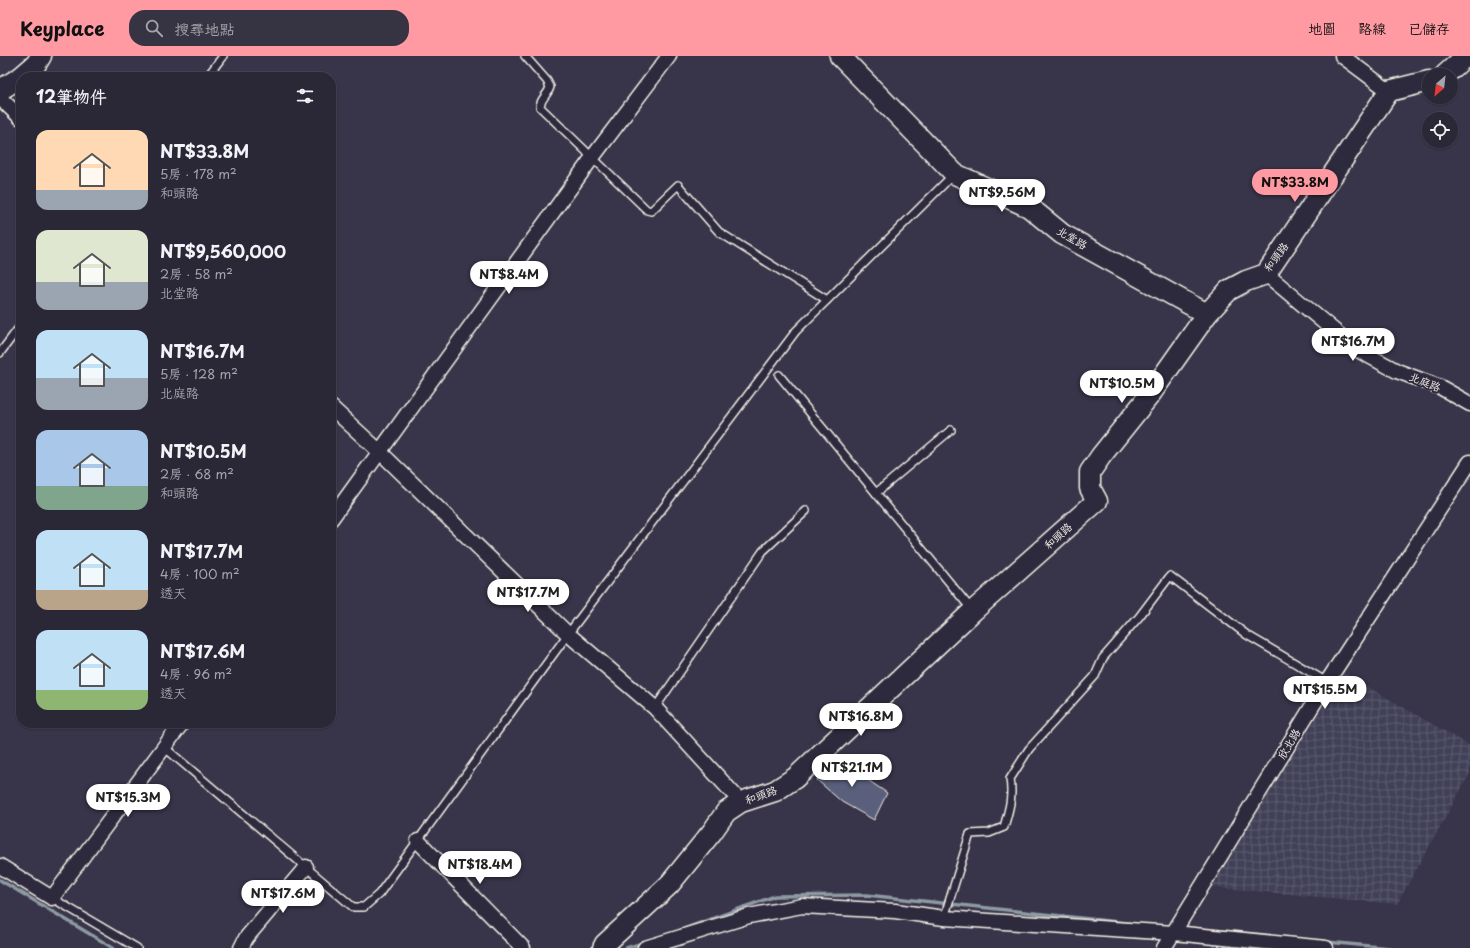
<!DOCTYPE html>
<html lang="zh-TW">
<meta charset="utf-8">
<style>
body{margin:0;font-family:"Playpen Sans","LXGW WenKai TC",sans-serif;background:#363342;color:#f1f3f6;height:100vh;display:flex;flex-direction:column;font-size:15px;white-space:nowrap}
*{box-sizing:border-box;margin:0}
p{font-size:13px;color:#a5a5ad}
.icon{flex:none;width:22px;height:22px;fill:none;stroke:currentColor;stroke-width:2;stroke-linecap:round;stroke-linejoin:round}
.map{position:relative;flex:1;overflow:hidden}
.sheet{position:absolute;left:16px;top:16px;width:320px;height:656px;display:flex;flex-direction:column;background:#2a2737;border-radius:16px;box-shadow:0 1px 3px #0004,0 0 0 1px #464452}
.sheet>*{flex:none}
.needle{width:26px;rotate:208deg}
.controls{position:absolute;left:1422px;top:12px;display:grid;gap:8px}
.controls a{display:grid;place-items:center;width:36px;height:36px;border-radius:50%;background:#2a2737;box-shadow:0 1px 3px #0004,0 0 0 1px #464452;font-size:20px}
.price{position:absolute;translate:-50% -34px;padding:0 9px;border-radius:14px;background:#fff;color:#222;font-size:13px;line-height:26px;filter:drop-shadow(0 1px 2px #0008)}
.price::after{content:'';position:absolute;left:50%;top:24px;width:12px;height:9px;margin-left:-6px;background:inherit;clip-path:polygon(0 0,100% 0,50% 100%)}
.price.on{background:#ff9aa2;color:#111}
ul{padding:0;list-style:none}
li{display:flex;align-items:center;gap:12px;height:100px;padding:0 20px}
li span{display:grid;place-items:center;flex:none;width:112px;height:80px;border-radius:12px;color:#555}
li>.icon{margin-inline-start:auto}
span .icon{width:48px;height:48px;fill:#fffc;stroke-width:1}
li b{font-size:17px}
h2{display:flex;justify-content:space-between;align-items:center;height:48px;padding:0 20px;font-size:17px}
header{display:flex;align-items:center;gap:24px;box-sizing:border-box;height:56px;padding:0 20px;background:#ff9aa2;color:#111}
header strong{font-size:19px}
nav{display:flex;gap:22px;margin-inline-start:auto;font-size:14px}
.search{width:280px;height:36px;background:#363342;display:flex;align-items:center;gap:10px;box-sizing:border-box;padding:0 14px;border-radius:16px;color:#a5a5ad;font-size:15px}
.map>svg:first-child{display:block}
.industrial{fill:url(#industrial-grid)}
.lines{fill:none;stroke-linecap:round;stroke-linejoin:round}
.stream{stroke:#8f9ba3;stroke-width:3.5}
.building{fill:#5a5e7b;stroke:#f4f1e8}
.lane-casing{stroke:#f4f1e8;stroke-width:10}
.street-casing{stroke:#f4f1e8;stroke-width:17}
.secondary-casing{stroke:#f4f1e8;stroke-width:23}
.lane{stroke:#2f2a3d;stroke-width:7}
.street{stroke:#2f2a3d;stroke-width:14}
.secondary{stroke:#2f2a3d;stroke-width:20}
.labels{text-anchor:middle;stroke-width:4;stroke-linejoin:round;paint-order:stroke}
.street-label{font-size:11px;fill:#f4f1e8;stroke:#2f2a3d}
</style>
<header>
<strong>Keyplace</strong>
<div class="search"><svg class="icon" aria-label="search" viewBox="0 0 24 24"><circle cx="10" cy="10" r="6"/><path d="M15 15l6 6"/></svg>搜尋地點</div>
<nav><a>地圖</a><a>路線</a><a>已儲存</a></nav>
</header>
<div class="map">
<svg width="1470" height="892" viewBox="0 0 1470 892">
<defs>
<pattern id="industrial-grid" width="8" height="8" patternUnits="userSpaceOnUse"><rect width="8" height="8" fill="#424158"/><path d="M0 4h8M4 0v8" fill="none" stroke="#5e5d70"/></pattern>
</defs>
<rect width="100%" height="100%" fill="#383449"/>
<filter id="ink" filterUnits="userSpaceOnUse"><feTurbulence type="fractalNoise" baseFrequency=".025" numOctaves="2"/><feDisplacementMap in="SourceGraphic" scale="8" xChannelSelector="R" yChannelSelector="G"/><feConvolveMatrix kernelMatrix="1 2 1 2 8 2 1 2 1" color-interpolation-filters="sRGB"/></filter>
<g filter="url(#ink)">
<path class="industrial" d="M1344 617 1470 690V717L1397 848 1210 831Z"/>
<g class="lines">
<g class="stream">
<path d="M0 824 113 892"/>
<path d="M681 874 775 840 867 839 1136 868"/>
<path d="M1327 886 1390 892"/>
<path d="M626 892 643 887"/>
</g>
</g>
<path class="building" d="M836 699 859 718 887 737 874 764 842 746 817 724Z"/>
<g class="lines">
<defs>
<g id="lane">
<path d="M525 0 547 25 550 31C548 39 540 43 540 51L647 154 651 155 678 129 719 176 827 244"/>
<path d="M207 21 223 0"/>
<path d="M0 297 21 269"/>
<path d="M779 319 972 554"/>
<path d="M876 437 951 374"/>
<path d="M655 652 763 495 806 455"/>
<path d="M164 691 353 851H364L379 838 568 578 796 275 954 118"/>
<path d="M52 842 137 892"/>
<path d="M944 862 970 778 989 777 1004 771C1009 754 1013 741 1010 723L1029 693 1095 620 1103 602 1139 561 1170 520 1247 579 1327 626"/>
</g>
<g id="street">
<path d="M1342 0 1389 35"/>
<path d="M0 42 21 62"/>
<path d="M1266 218 1356 293 1397 315 1440 331 1470 348"/>
<path d="M331 351 380 396 568 578 655 652 741 746"/>
<path d="M331 463 592 102 669 0"/>
<path d="M418 785 523 892"/>
<path d="M0 810 52 842 182 667"/>
<path d="M241 892 246 882 306 811"/>
<path d="M645 892 749 860 802 850 895 855 944 862 1174 877 1326 892"/>
<path d="M1164 892 1327 626 1470 406"/>
</g>
<g id="secondary">
<path d="M840 0 955 118 1029 151 1062 178 1207 258"/>
<path d="M1445 19 1466 0"/>
<path d="M21 21 36 8 41 0"/>
<path d="M0 34 21 21"/>
<path d="M603 892 605 888 669 829 712 776 726 756 741 746 775 735 795 722 973 555 1097 445 1090 432V416L1101 400 1149 340 1207 258 1229 234 1246 225 1266 218 1389 35 1429 25"/>
</g>
</defs>
<use href="#lane" class="lane-casing"/>
<use href="#street" class="street-casing"/>
<use href="#secondary" class="secondary-casing"/>
<use href="#lane" class="lane"/>
<use href="#street" class="street"/>
<use href="#secondary" class="secondary"/>
</g>
</g>
<g class="labels">
<g class="street-label">
<text transform="translate(1072 182) rotate(31)" y="4">北堂路</text>
<text transform="translate(1276 201) rotate(-54)" y="4">和頭路</text>
<text transform="translate(1425 326) rotate(22)" y="4">北庭路</text>
<text transform="translate(1058 480) rotate(-42)" y="4">和頭路</text>
<text transform="translate(1289 688) rotate(-59)" y="4">欣北路</text>
<text transform="translate(761 739) rotate(-20)" y="4">和頭路</text>
</g>
</g>
</svg>
<div class="controls">
<a><svg class="needle" viewBox="-14 -14 28 28"><path d="M0-13l5 13h-10z" fill="#e53935"/><path d="M0 13l5-13h-10z" fill="#a5a5ad"/></svg></a>
<a><svg class="icon" aria-label="locate" viewBox="0 0 24 24"><circle cx="12" cy="12" r="6"/><path d="M12 2v4M12 18v4M2 12h4M18 12h4"/></svg></a>
</div>
<b class="price on" style="left:1295px;top:147px">NT$33.8M</b>
<b class="price" style="left:1002px;top:157px">NT$9.56M</b>
<b class="price" style="left:509px;top:239px">NT$8.4M</b>
<b class="price" style="left:1353px;top:306px">NT$16.7M</b>
<b class="price" style="left:1122px;top:348px">NT$10.5M</b>
<b class="price" style="left:528px;top:557px">NT$17.7M</b>
<b class="price" style="left:1325px;top:654px">NT$15.5M</b>
<b class="price" style="left:861px;top:681px">NT$16.8M</b>
<b class="price" style="left:852px;top:732px">NT$21.1M</b>
<b class="price" style="left:128px;top:762px">NT$15.3M</b>
<b class="price" style="left:480px;top:829px">NT$18.4M</b>
<b class="price" style="left:283px;top:858px">NT$17.6M</b>
<section class="sheet">
<h2>12筆物件<svg class="icon" aria-label="filters" viewBox="0 0 24 24"><path d="M4 7h16M4 17h16"/><circle cx="9" cy="7" r="2"/><circle cx="15" cy="17" r="2"/></svg></h2>
<ul>
<li><span style="background:linear-gradient(#ffd9b3 75%,#9aa5b1 0)"><svg class="icon" aria-label="home" viewBox="0 0 24 24"><path d="M3 11l9-7 9 7M6 9v11h12V9"/></svg></span><div><b>NT$33.8M</b><p>5房 · 178 m²</p><p>和頭路</p></div></li>
<li><span style="background:linear-gradient(#dfe7d0 65%,#9aa5b1 0)"><svg class="icon" aria-label="home" viewBox="0 0 24 24"><path d="M3 11l9-7 9 7M6 9v11h12V9"/></svg></span><div><b>NT$9,560,000</b><p>2房 · 58 m²</p><p>北堂路</p></div></li>
<li><span style="background:linear-gradient(#bfe0f5 60%,#9aa5b1 0)"><svg class="icon" aria-label="home" viewBox="0 0 24 24"><path d="M3 11l9-7 9 7M6 9v11h12V9"/></svg></span><div><b>NT$16.7M</b><p>5房 · 128 m²</p><p>北庭路</p></div></li>
<li><span style="background:linear-gradient(#a9c7e8 70%,#7fa58c 0)"><svg class="icon" aria-label="home" viewBox="0 0 24 24"><path d="M3 11l9-7 9 7M6 9v11h12V9"/></svg></span><div><b>NT$10.5M</b><p>2房 · 68 m²</p><p>和頭路</p></div></li>
<li><span style="background:linear-gradient(#bfe0f5 75%,#b9a48a 0)"><svg class="icon" aria-label="home" viewBox="0 0 24 24"><path d="M3 11l9-7 9 7M6 9v11h12V9"/></svg></span><div><b>NT$17.7M</b><p>4房 · 100 m²</p><p>透天</p></div></li>
<li><span style="background:linear-gradient(#bfe0f5 75%,#8fb573 0)"><svg class="icon" aria-label="home" viewBox="0 0 24 24"><path d="M3 11l9-7 9 7M6 9v11h12V9"/></svg></span><div><b>NT$17.6M</b><p>4房 · 96 m²</p><p>透天</p></div></li>
</ul>
</section>
</div>
